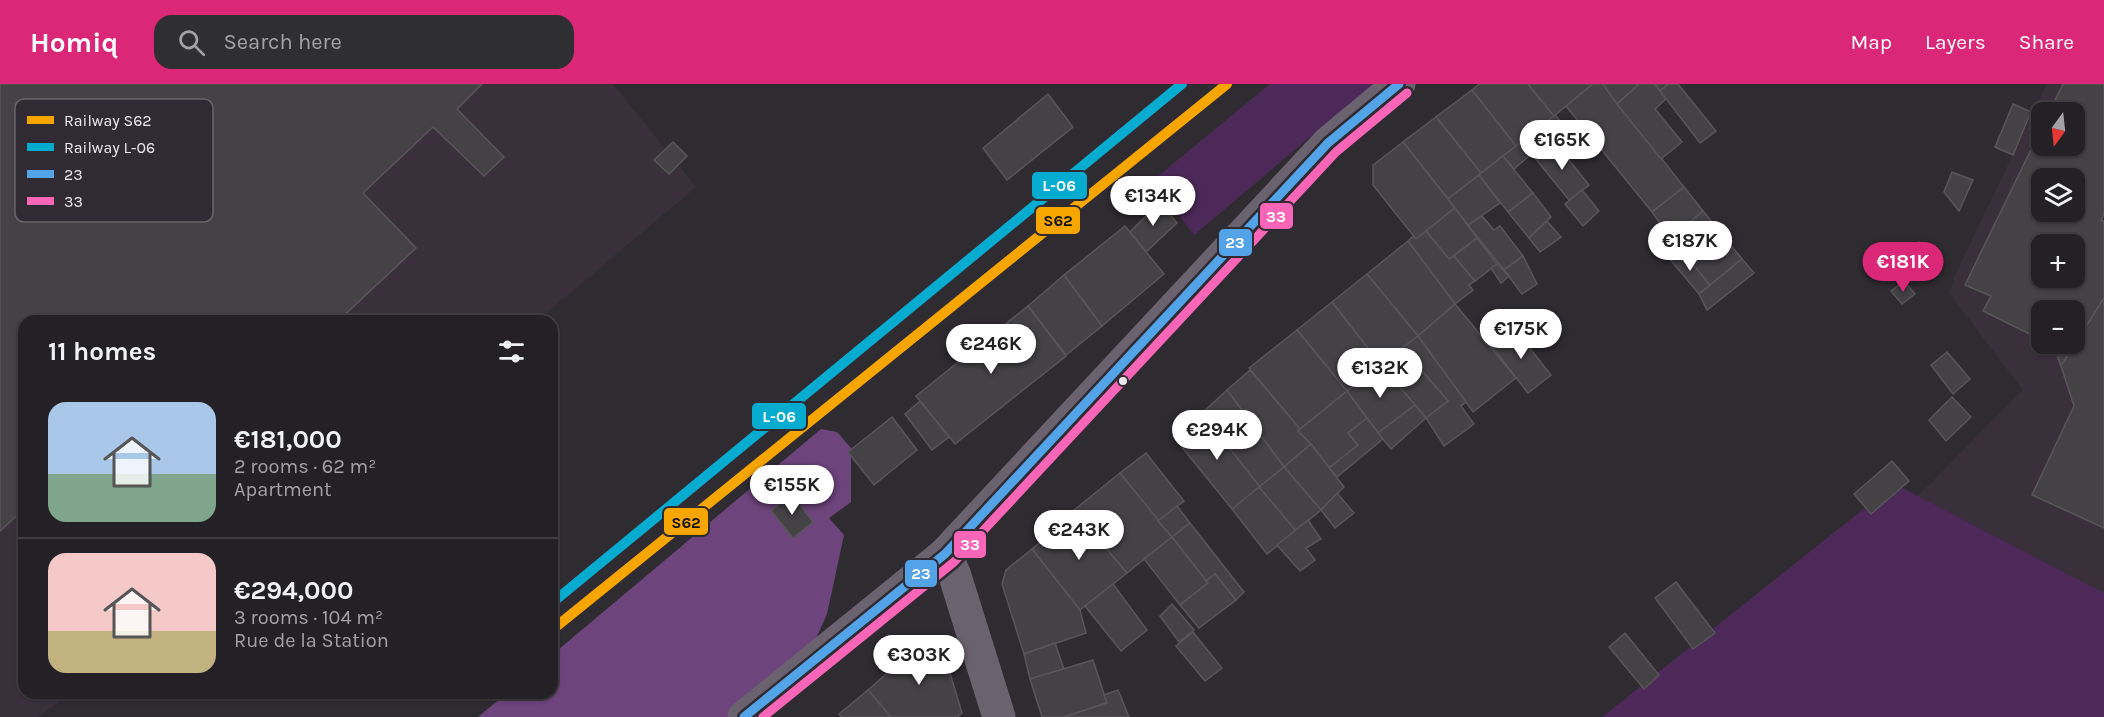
<!DOCTYPE html>
<meta charset="utf-8">
<style>
body{margin:0;font-family:Karla,sans-serif;background:#2f2e32;color:#f1f3f6;height:100vh;display:flex;flex-direction:column;font-size:22px;white-space:nowrap}
*{box-sizing:border-box;margin:0}
p{font-size:20px;color:#a3a3a7}
.icon{flex:none;width:33px;height:33px;fill:none;stroke:currentColor;stroke-width:2;stroke-linecap:round;stroke-linejoin:round}
.map{position:relative;flex:1;overflow:hidden}
.panel{position:absolute;left:18px;top:231px;width:540px;height:384px;display:flex;flex-direction:column;background:#232125;border-radius:18px;box-shadow:0 2px 4px #0004,0 0 0 2px #403e42}
.panel>*{flex:none}
.needle{width:39px;rotate:195deg}
.fabs{position:absolute;left:2031px;top:18px;display:grid;gap:12px}
.fabs a{display:grid;place-items:center;width:54px;height:54px;border-radius:12px;background:#232125;box-shadow:0 2px 4px #0004,0 0 0 2px #403e42;font-size:30px}
.price{position:absolute;translate:-50% -51px;padding:0 14px;border-radius:21px;background:#fff;color:#222;font-size:20px;line-height:39px;filter:drop-shadow(0 2px 3px #0008)}
.price::after{content:'';position:absolute;left:50%;top:36px;width:18px;height:14px;margin-left:-9px;background:inherit;clip-path:polygon(0 0,100% 0,50% 100%)}
.price.current{background:#db2777;color:#fff}
ul{padding:0;list-style:none}
li{display:flex;align-items:center;gap:18px;height:150px;padding:0 30px}
li+li{border-top:2px solid #403e42}
li span{display:grid;place-items:center;flex:none;width:168px;height:120px;border-radius:18px;color:#555}
li>.icon{margin-inline-start:auto}
span .icon{width:72px;height:72px;fill:#fffc;stroke-width:1}
li b{font-size:26px}
h2{display:flex;justify-content:space-between;align-items:center;height:72px;padding:0 30px;font-size:26px}
header{display:flex;align-items:center;gap:36px;box-sizing:border-box;height:84px;padding:0 30px;background:#db2777;color:#fff}
header strong{font-size:28px}
nav{display:flex;gap:33px;margin-inline-start:auto;font-size:21px}
.search{width:420px;height:54px;background:#2f2e32;display:flex;align-items:center;gap:15px;box-sizing:border-box;padding:0 21px;border-radius:18px;color:#a3a3a7;font-size:22px}
.map>svg:first-child{display:block}
.built{fill:#39303b;fill-rule:evenodd}
.green{fill:#4c2959}
.forest{fill:#6d447c}
.building{fill:#444245;stroke:#585659;stroke-width:1.5;fill-rule:evenodd}
.lines{fill:none;stroke-linecap:round;stroke-linejoin:round}
.minor{stroke:#6b6270;stroke-width:33}
.bus-1-casing{stroke:#302b32;stroke-width:14}
.bus-2-casing{stroke:#302b32;stroke-width:14}
.bus-1{stroke:#53a3e8;stroke-width:9}
.bus-2{stroke:#fa66b7;stroke-width:9}
.rail-1-casing{stroke:#302b32;stroke-width:15}
.rail-2-casing{stroke:#302b32;stroke-width:15}
.rail-1{stroke:#f7a600;stroke-width:10}
.rail-2{stroke:#06acd0;stroke-width:10}
.bus-dot{fill:#edeaee;stroke:#302b32;stroke-width:2}
.key{fill:#302b32;stroke:#69646a;stroke-width:1.5}
.key-label{font-size:16px;fill:#edeaee}
.line-badge{stroke:#302b32;stroke-width:2}
.badge-label{font-size:16px;text-anchor:middle;font-weight:bold;fill:#fff}
.pale-badge-label{font-size:16px;text-anchor:middle;font-weight:bold;fill:#111}
</style>
<header>
<strong>Homiq</strong>
<div class="search"><svg class="icon" aria-label="search" viewBox="0 0 24 24"><circle cx="10" cy="10" r="6"/><path d="M15 15l6 6"/></svg>Search here</div>
<nav><a>Map</a><a>Layers</a><a>Share</a></nav>
</header>
<div class="map">
<svg width="2104" height="633" viewBox="0 0 2104 633">
<rect width="100%" height="100%" fill="#2f2c31"/>
<g class="built">
<path d="M0 0H613L696 103 537 237H24V609H71L38 633H0Z"/>
<path d="M2047 0H2104V509L1918 412 2023 306 1950 210 1955 191ZM2042 28H2074V62H2042ZM2042 94H2074V128H2042ZM2042 160H2074V194H2042ZM2042 226H2074V260H2042Z"/>
</g>
<g class="green">
<path d="M1270 0H1399L1316 48 1194 151 1152 97Z"/>
<path d="M1895 400 2104 509V633H1602Z"/>
</g>
<path class="forest" d="M821 345 837 348 851 364V418L829 434 844 451 827 530 802 586 744 633H478L507 609H552V571Z"/>
<g class="building">
<path d="M0 0H482L457 25 504 73 484 92 433 43 363 109 416 164 338 237H24V425L0 447Z"/>
<path d="M1479 0H1528L1554 32 1516 62 1472 6Z"/>
<path d="M1528 0H1593L1554 32Z"/>
<path d="M1593 0H1603L1684 103 1652 128 1566 22Z"/>
<path d="M1603 0H1637L1638 1 1617 20Z"/>
<path d="M1637 0H1655L1666 15 1655 25 1682 58 1661 75 1617 20 1638 1Z"/>
<path d="M1655 0H1669L1660 7Z"/>
<path d="M1669 0H1678L1716 47 1700 59 1660 7Z"/>
<path d="M2063 0H2104V130L2101 137H2104V214L2061 282 2054 263 2049 260H2074V226H2042V256L1983 227 1991 212 1965 201 2042 43V62H2074V28H2049ZM2042 94H2074V128H2042ZM2042 160H2074V194H2042Z"/>
<path d="M1472 6 1516 62 1481 89 1436 33Z"/>
<path d="M1048 10 1073 43 1007 96 983 64Z"/>
<path d="M2013 20 2031 28 2013 71 1995 63Z"/>
<path d="M1555 31 1569 47 1535 74 1523 57Z"/>
<path d="M1436 33 1481 89 1448 115 1403 58Z"/>
<path d="M1523 57 1531 70 1514 85 1503 72Z"/>
<path d="M673 58 687 72 669 90 654 76Z"/>
<path d="M1403 58 1455 124 1416 155 1373 101V81Z"/>
<path d="M1555 58 1589 101 1569 116 1535 74Z"/>
<path d="M1503 72 1533 109 1508 128 1479 91Z"/>
<path d="M1952 88 1973 96 1959 127 1944 108Z"/>
<path d="M1479 91 1500 119 1468 141 1448 115Z"/>
<path d="M1684 103 1703 127 1671 155 1652 128Z"/>
<path d="M1582 106 1599 127 1583 142 1565 120Z"/>
<path d="M1533 109 1551 133 1529 154 1508 128Z"/>
<path d="M1160 118 1177 139 1146 168 1130 148Z"/>
<path d="M1455 124 1477 154 1449 175 1426 147Z"/>
<path d="M1703 127 1742 175 1710 201 1671 155Z"/>
<path d="M1482 132 1494 146 1500 142 1523 172 1504 186 1468 141Z"/>
<path d="M1547 137 1561 153 1540 168 1529 154Z"/>
<path d="M1125 142 1164 190 1102 242 1064 191Z"/>
<path d="M1426 147 1449 175 1454 172 1475 197 1469 201 1473 206 1455 220 1408 157 1413 152 1416 155Z"/>
<path d="M1477 154 1497 180 1475 197 1454 172Z"/>
<path d="M1408 157 1455 220 1418 252 1367 190Z"/>
<path d="M1919 158 1935 175 1912 194 1897 175Z"/>
<path d="M1680 165 1710 201 1699 210 1669 174Z"/>
<path d="M1523 172 1537 200 1522 210 1504 186Z"/>
<path d="M1742 175 1754 189 1707 226 1699 210Z"/>
<path d="M1497 180 1509 192 1501 199 1491 184Z"/>
<path d="M1367 190 1418 252 1381 281 1332 218Z"/>
<path d="M1064 191 1102 242 1066 271 1028 222Z"/>
<path d="M1904 197 1915 210 1902 220 1891 207Z"/>
<path d="M2104 214V444L2032 411 2074 322 2061 282Z"/>
<path d="M1332 218 1381 281 1347 307 1297 246Z"/>
<path d="M1455 220 1516 294 1473 328 1418 252Z"/>
<path d="M1028 222 1066 272 955 360 916 312Z"/>
<path d="M1514 244 1551 291 1528 309 1491 261Z"/>
<path d="M1297 246 1347 307 1300 345 1249 284Z"/>
<path d="M1418 252 1466 318 1461 322 1474 340 1444 362 1426 334 1448 317 1402 264Z"/>
<path d="M1402 264 1448 317 1426 334 1381 281Z"/>
<path d="M1947 268 1970 295 1953 310 1931 281Z"/>
<path d="M1381 281 1415 321 1378 349 1347 307Z"/>
<path d="M1250 286 1300 345 1298 347 1311 360 1284 383 1227 306Z"/>
<path d="M1227 306 1284 383 1260 403 1202 329Z"/>
<path d="M1347 307 1367 334 1348 349 1358 361 1329 384 1311 360 1298 347Z"/>
<path d="M1952 313 1971 333 1946 357 1929 336Z"/>
<path d="M920 317 949 353 932 366 905 330Z"/>
<path d="M1415 321 1426 334 1391 365 1378 349Z"/>
<path d="M1202 329 1260 403 1232 425 1173 352Z"/>
<path d="M892 333 917 366 874 401 848 368Z"/>
<path d="M1367 334 1383 355 1337 393 1329 384 1358 361 1348 349Z"/>
<path d="M1311 360 1344 403 1321 426 1284 383Z"/>
<path d="M1146 369 1184 417 1158 437 1120 389Z"/>
<path d="M1892 377 1909 397 1871 430 1854 410Z"/>
<path d="M1284 383 1321 426 1296 447 1259 403Z"/>
<path d="M1120 389 1172 453 1127 489 1074 426Z"/>
<path d="M1259 403 1296 447 1267 470 1232 425Z"/>
<path d="M1337 409 1354 429 1335 444 1321 426Z"/>
<path d="M792 410 813 438 793 454 771 427Z"/>
<path d="M1177 422 1190 439 1172 453 1158 437Z"/>
<path d="M1075 428 1127 489 1080 526 1032 465Z"/>
<path d="M1308 436 1321 455 1306 464 1315 476 1300 487 1277 461Z"/>
<path d="M1190 439 1244 508 1236 516 1215 490 1206 497 1172 453Z"/>
<path d="M1172 453 1208 499 1180 521 1144 475Z"/>
<path d="M1032 465 1080 526 1086 549 1024 570 1002 500 1006 486Z"/>
<path d="M1215 490 1236 516 1199 544 1180 521 1208 499 1206 497Z"/>
<path d="M1676 498 1715 549 1693 565 1655 514Z"/>
<path d="M1113 500 1147 546 1121 567 1085 522Z"/>
<path d="M1172 520 1194 546 1179 558 1160 532Z"/>
<path d="M1193 548 1222 584 1205 597 1176 562Z"/>
<path d="M1625 549 1659 591 1644 605 1609 563Z"/>
<path d="M924 557 942 562 962 629 957 633H891L868 606Z"/>
<path d="M1055 559 1064 585 1030 595 1024 570Z"/>
<path d="M1093 576 1107 619 1064 633H1042L1030 595Z"/>
<path d="M868 606 891 633H842L839 630Z"/>
<path d="M1118 606 1129 633H1064L1107 619 1104 611Z"/>
</g>
<g class="lines">
<g class="minor">
<path d="M945 470 954 489 999 633"/>
<path d="M744 633 945 470 1328 59 1399 0"/>
</g>
<defs>
<path id="bus-1" d="M744 633 945 470 1328 59 1399 0"/>
<path id="bus-2" d="M763 633 954 478 1336 68 1407 9"/>
</defs>
<use href="#bus-1" class="bus-1-casing"/>
<use href="#bus-2" class="bus-2-casing"/>
<use href="#bus-1" class="bus-1"/>
<use href="#bus-2" class="bus-2"/>
<defs>
<path id="rail-1" d="M552 546 1227 0"/>
<path id="rail-2" d="M552 519 1182 0"/>
</defs>
<use href="#rail-1" class="rail-1-casing"/>
<use href="#rail-2" class="rail-2-casing"/>
<use href="#rail-1" class="rail-1"/>
<use href="#rail-2" class="rail-2"/>
</g>
<circle class="bus-dot" cx="1123" cy="297" r="5"/>
<rect x="15" y="15" width="198" height="123" rx="9" class="key"/>
<rect x="27" y="32" width="27" height="8" fill="#f7a600"/>
<rect x="27" y="59" width="27" height="8" fill="#06acd0"/>
<rect x="27" y="86" width="27" height="8" fill="#53a3e8"/>
<rect x="27" y="113" width="27" height="8" fill="#fa66b7"/>
<g class="key-label">
<text x="64" y="42">Railway S62</text>
<text x="64" y="69">Railway L-06</text>
<text x="64" y="96">23</text>
<text x="64" y="123">33</text>
</g>
<g class="line-badge">
<rect x="1031" y="87" width="57" height="29" rx="6" fill="#06acd0"/>
<rect x="1259" y="118" width="35" height="28" rx="6" fill="#fa66b7"/>
<rect x="1035" y="122" width="46" height="29" rx="6" fill="#f7a600"/>
<rect x="1218" y="144" width="35" height="29" rx="6" fill="#53a3e8"/>
<rect x="751" y="318" width="56" height="28" rx="6" fill="#06acd0"/>
<rect x="663" y="423" width="46" height="29" rx="6" fill="#f7a600"/>
<rect x="953" y="446" width="34" height="29" rx="6" fill="#fa66b7"/>
<rect x="904" y="475" width="34" height="29" rx="6" fill="#53a3e8"/>
</g>
<g class="badge-label">
<text x="1059" y="107">L-06</text>
<text x="1276" y="138">33</text>
<text x="1235" y="164">23</text>
<text x="779" y="338">L-06</text>
<text x="970" y="466">33</text>
<text x="921" y="495">23</text>
</g>
<g class="pale-badge-label">
<text x="1058" y="142">S62</text>
<text x="686" y="444">S62</text>
</g>
</svg>
<div class="fabs">
<a><svg class="needle" viewBox="-14 -14 28 28"><path d="M0-13l5 13h-10z" fill="#e53935"/><path d="M0 13l5-13h-10z" fill="#a3a3a7"/></svg></a>
<a><svg class="icon" aria-label="layers" viewBox="0 0 24 24"><path d="M12 4l9 5-9 5-9-5zM3 14l9 5 9-5"/></svg></a>
<a>+</a>
<a>−</a>
</div>
<b class="price" style="left:1562px;top:87px">€165K</b>
<b class="price" style="left:1153px;top:143px">€134K</b>
<b class="price" style="left:1690px;top:188px">€187K</b>
<b class="price current" style="left:1903px;top:209px">€181K</b>
<b class="price" style="left:1521px;top:276px">€175K</b>
<b class="price" style="left:991px;top:291px">€246K</b>
<b class="price" style="left:1380px;top:315px">€132K</b>
<b class="price" style="left:1217px;top:377px">€294K</b>
<b class="price" style="left:792px;top:432px">€155K</b>
<b class="price" style="left:1079px;top:477px">€243K</b>
<b class="price" style="left:919px;top:602px">€303K</b>
<section class="panel">
<h2>11 homes<svg class="icon" aria-label="filters" viewBox="0 0 24 24"><path d="M4 7h16M4 17h16"/><circle cx="9" cy="7" r="2"/><circle cx="15" cy="17" r="2"/></svg></h2>
<ul>
<li><span style="background:linear-gradient(#a9c7e8 60%,#7fa58c 0)"><svg class="icon" aria-label="home" viewBox="0 0 24 24"><path d="M3 11l9-7 9 7M6 9v11h12V9"/></svg></span><div><b>€181,000</b><p>2 rooms · 62 m²</p><p>Apartment</p></div></li>
<li><span style="background:linear-gradient(#f6c9c9 65%,#c2b280 0)"><svg class="icon" aria-label="home" viewBox="0 0 24 24"><path d="M3 11l9-7 9 7M6 9v11h12V9"/></svg></span><div><b>€294,000</b><p>3 rooms · 104 m²</p><p>Rue de la Station</p></div></li>
</ul>
</section>
</div>
